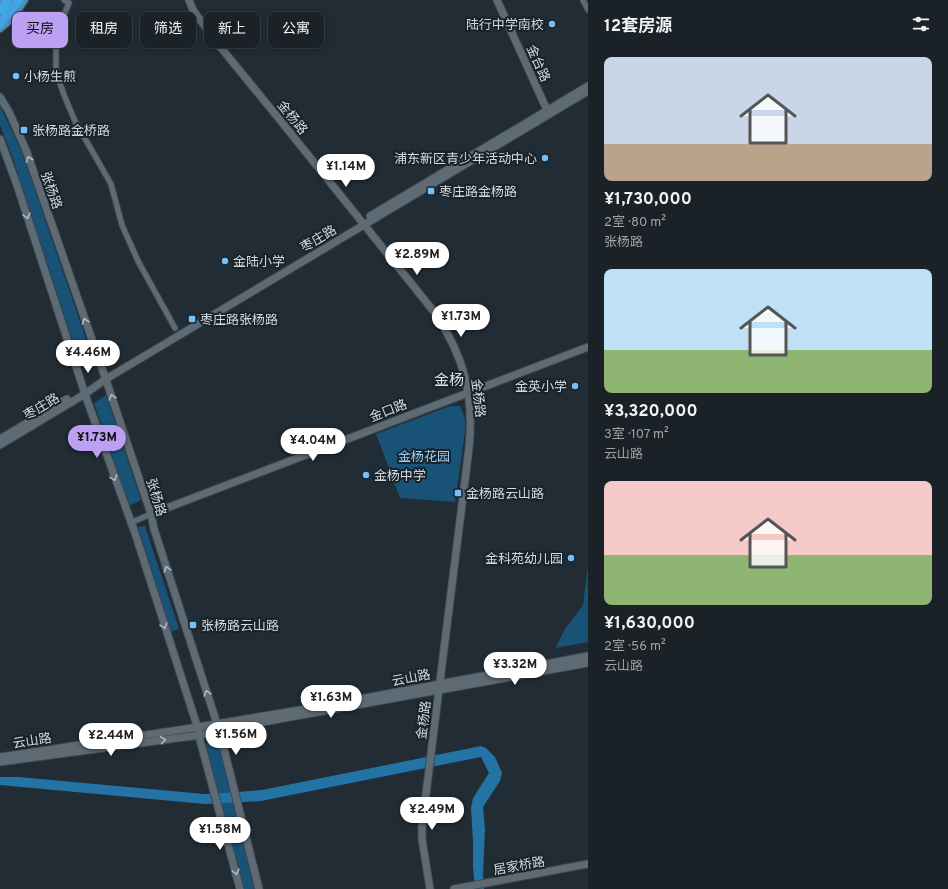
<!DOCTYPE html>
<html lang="zh">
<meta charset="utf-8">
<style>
body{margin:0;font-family:Overpass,"Noto Sans SC",sans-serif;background:#272e33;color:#f1f3f6;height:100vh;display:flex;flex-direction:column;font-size:15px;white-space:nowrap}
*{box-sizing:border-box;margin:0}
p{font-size:13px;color:#9fa3a7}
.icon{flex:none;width:22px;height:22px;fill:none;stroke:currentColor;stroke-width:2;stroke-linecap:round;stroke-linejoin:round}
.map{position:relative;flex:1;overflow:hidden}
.drawer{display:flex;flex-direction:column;background:#1a2127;width:360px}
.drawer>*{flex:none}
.banner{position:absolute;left:12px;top:12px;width:380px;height:36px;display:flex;gap:8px}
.price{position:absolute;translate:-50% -34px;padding:0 9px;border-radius:14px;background:#fff;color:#222;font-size:13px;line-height:26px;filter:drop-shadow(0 1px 2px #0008)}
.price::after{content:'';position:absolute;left:50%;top:24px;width:12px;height:9px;margin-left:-6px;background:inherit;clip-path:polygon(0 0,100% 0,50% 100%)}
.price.current{background:#bca0f2;color:#111}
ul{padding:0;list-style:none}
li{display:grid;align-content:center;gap:8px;height:212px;padding:0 16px}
li span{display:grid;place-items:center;height:124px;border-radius:8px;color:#555}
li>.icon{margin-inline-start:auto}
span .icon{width:72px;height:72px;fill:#fffc;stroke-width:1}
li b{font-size:17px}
h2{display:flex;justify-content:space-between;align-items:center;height:48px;padding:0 16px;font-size:17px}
.chip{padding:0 14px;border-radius:8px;background:#1a2127;box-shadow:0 2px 10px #0003,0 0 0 1px #383e44;font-size:14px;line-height:36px}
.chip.current{background:#bca0f2;color:#111}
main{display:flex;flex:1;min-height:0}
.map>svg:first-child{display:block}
.green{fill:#185277}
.water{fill:#2373a5}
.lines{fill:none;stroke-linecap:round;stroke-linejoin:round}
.street-casing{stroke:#3f484f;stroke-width:7}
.secondary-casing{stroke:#3f484f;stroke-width:9}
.primary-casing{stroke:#3f484f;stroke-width:10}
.highway-casing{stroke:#3f484f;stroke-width:11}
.street{stroke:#5f6b74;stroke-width:5}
.secondary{stroke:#5f6b74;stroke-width:7}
.primary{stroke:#4e8db8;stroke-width:8}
.highway{stroke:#43a4e5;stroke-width:9}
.oneway{stroke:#b0b9bf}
.poi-dot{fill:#75c0f6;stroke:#18232a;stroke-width:1.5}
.labels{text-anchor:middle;stroke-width:4;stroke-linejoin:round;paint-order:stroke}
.poi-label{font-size:13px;fill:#d3dadf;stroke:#18232a;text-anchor:start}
.street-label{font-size:13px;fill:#d3dadf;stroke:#18232a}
.park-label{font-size:13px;fill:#97cffa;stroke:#18232a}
.quarter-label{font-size:15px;fill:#d9e6f1;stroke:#18232a}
</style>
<main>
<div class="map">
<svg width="588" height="889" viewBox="0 0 588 889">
<rect width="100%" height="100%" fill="#222c34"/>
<g class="green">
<path d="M0 106 22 152 92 357 80 363 12 156 0 125Z"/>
<path d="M106 395 141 500 129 506 94 403Z"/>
<path d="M450 406H460L465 419V432L455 502 400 498 376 434Z"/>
<path d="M145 526 179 629 171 632 138 527Z"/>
<path d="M588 566V642L555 648 565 629 583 605Z"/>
<path d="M218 739 255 889H242L205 744Z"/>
</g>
<path class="water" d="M481 746 486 748 495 757 502 773 500 781 483 807 485 830 483 874 484 889H475L473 867V841L471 808 473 798 489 773 481 757 261 801 205 804 0 785V777H19L204 794 224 793 262 790Z"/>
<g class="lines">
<defs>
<g id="street">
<path d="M64 0 69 3 56 33V72L64 95 75 121 111 184 122 225 138 261 175 328"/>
<path d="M583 0 588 10"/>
<path d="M130 523 151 514"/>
</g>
<g id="secondary">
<path d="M189 0 193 10 213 38 280 120 435 313C465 358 474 396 469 448L422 826V839L430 889"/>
<path d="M497 0 547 110"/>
<path d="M0 97 9 112 26 150 104 374 151 514 154 529 220 733 259 889"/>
<path d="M0 139 17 185 86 397 135 533 200 735V740L240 889"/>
<path d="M370 216 588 86"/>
<path d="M0 439 67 399"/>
<path d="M0 445 85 394 106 379 588 91"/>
<path d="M151 514 588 347"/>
<path d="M0 757 192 728 312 708 588 656"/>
<path d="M0 762 200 735 219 730 588 663"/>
<path d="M454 889 588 864"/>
</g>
<g id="primary">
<path d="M0 3 2 0"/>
<path d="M0 28C10 21 18 10 24 0"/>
</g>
<g id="highway">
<path d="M0 11 8 0"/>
<path d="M0 24 19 0"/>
</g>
</defs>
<use href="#street" class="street-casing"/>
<use href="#secondary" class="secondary-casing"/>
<use href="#primary" class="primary-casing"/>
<use href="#highway" class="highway-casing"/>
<use href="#street" class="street"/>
<use href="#secondary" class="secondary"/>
<use href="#primary" class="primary"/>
<use href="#highway" class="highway"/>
</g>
<defs><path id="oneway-chevron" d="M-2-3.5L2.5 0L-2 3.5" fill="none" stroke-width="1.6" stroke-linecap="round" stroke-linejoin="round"/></defs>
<g class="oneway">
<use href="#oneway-chevron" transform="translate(29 159) rotate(-109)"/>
<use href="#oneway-chevron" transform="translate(27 216) rotate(73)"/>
<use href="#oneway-chevron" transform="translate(85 321) rotate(-109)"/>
<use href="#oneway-chevron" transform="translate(112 397) rotate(-109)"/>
<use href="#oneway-chevron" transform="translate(114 478) rotate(70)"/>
<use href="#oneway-chevron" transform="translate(167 569) rotate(-108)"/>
<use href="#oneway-chevron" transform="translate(164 626) rotate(72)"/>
<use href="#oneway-chevron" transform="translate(207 693) rotate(-107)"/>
<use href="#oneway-chevron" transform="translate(163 740) rotate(-8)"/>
<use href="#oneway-chevron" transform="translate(236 872) rotate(75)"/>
</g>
<g class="poi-dot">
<circle cx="552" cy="24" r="4"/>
<circle cx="16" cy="76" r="4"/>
<rect x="20" y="126" width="8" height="8" rx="2"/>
<circle cx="545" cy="158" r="4"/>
<rect x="427" y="187" width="8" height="8" rx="2"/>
<circle cx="225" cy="261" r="4"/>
<rect x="188" y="315" width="8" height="8" rx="2"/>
<circle cx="575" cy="386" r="4"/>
<circle cx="366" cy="475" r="4"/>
<rect x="454" y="489" width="8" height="8" rx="2"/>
<circle cx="571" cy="558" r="4"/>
<rect x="189" y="621" width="8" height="8" rx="2"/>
</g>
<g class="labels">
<g class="poi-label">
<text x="544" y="29" text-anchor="end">陆行中学南校</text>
<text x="24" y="81">小杨生煎</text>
<text x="32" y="135">张杨路金桥路</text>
<text x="537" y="163" text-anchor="end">浦东新区青少年活动中心</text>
<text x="439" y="196">枣庄路金杨路</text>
<text x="233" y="266">金陆小学</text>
<text x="200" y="324">枣庄路张杨路</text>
<text x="567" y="391" text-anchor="end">金英小学</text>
<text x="374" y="480">金杨中学</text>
<text x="466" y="498">金杨路云山路</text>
<text x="563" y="563" text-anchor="end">金科苑幼儿园</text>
<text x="201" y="630">张杨路云山路</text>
</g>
<g class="street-label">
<text transform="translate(539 63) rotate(66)" y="5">金台路</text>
<text transform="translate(293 117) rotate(51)" y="5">金杨路</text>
<text transform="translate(52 190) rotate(71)" y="5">张杨路</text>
<text transform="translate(318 238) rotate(-31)" y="5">枣庄路</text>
<text transform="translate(479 398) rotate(83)" y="5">金杨路</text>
<text transform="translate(41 406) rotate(-31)" y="5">枣庄路</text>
<text transform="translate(388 410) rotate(-21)" y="5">金口路</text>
<text transform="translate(157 497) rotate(73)" y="5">张杨路</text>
<text transform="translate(411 677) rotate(-11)" y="5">云山路</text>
<text transform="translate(423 720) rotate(-83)" y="5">金杨路</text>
<text transform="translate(32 740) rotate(-9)" y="5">云山路</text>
<text transform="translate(519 865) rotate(-10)" y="5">居家桥路</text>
</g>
<g class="park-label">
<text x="424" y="461">金杨花园</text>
</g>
<g class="quarter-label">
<text x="449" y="385">金杨</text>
</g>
</g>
</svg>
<b class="price" style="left:346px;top:188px">¥1.14M</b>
<b class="price" style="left:417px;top:276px">¥2.89M</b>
<b class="price" style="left:461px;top:338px">¥1.73M</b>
<b class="price" style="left:88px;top:374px">¥4.46M</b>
<b class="price current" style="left:97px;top:459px">¥1.73M</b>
<b class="price" style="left:313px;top:462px">¥4.04M</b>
<b class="price" style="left:515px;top:686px">¥3.32M</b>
<b class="price" style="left:331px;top:719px">¥1.63M</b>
<b class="price" style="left:236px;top:756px">¥1.56M</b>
<b class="price" style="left:111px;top:757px">¥2.44M</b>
<b class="price" style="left:432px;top:831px">¥2.49M</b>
<b class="price" style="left:220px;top:851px">¥1.58M</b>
<div class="banner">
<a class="chip current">买房</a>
<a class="chip">租房</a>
<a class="chip">筛选</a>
<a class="chip">新上</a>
<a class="chip">公寓</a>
</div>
</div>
<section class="drawer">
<h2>12套房源<svg class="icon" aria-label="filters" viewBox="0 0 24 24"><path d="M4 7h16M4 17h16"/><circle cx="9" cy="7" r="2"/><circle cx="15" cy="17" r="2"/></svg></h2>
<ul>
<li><span style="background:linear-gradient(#c9d6e8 70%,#b9a48a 0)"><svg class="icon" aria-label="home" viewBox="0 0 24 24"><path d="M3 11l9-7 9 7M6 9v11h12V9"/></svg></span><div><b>¥1,730,000</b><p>2室 · 80 m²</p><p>张杨路</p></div></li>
<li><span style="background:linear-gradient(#bfe0f5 65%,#8fb573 0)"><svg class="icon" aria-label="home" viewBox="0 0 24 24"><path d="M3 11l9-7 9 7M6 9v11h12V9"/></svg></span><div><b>¥3,320,000</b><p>3室 · 107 m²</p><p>云山路</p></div></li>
<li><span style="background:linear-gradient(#f6c9c9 60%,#8fb573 0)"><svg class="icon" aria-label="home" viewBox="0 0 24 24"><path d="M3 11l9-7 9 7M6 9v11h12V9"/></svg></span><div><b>¥1,630,000</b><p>2室 · 56 m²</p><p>云山路</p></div></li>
</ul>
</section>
</main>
